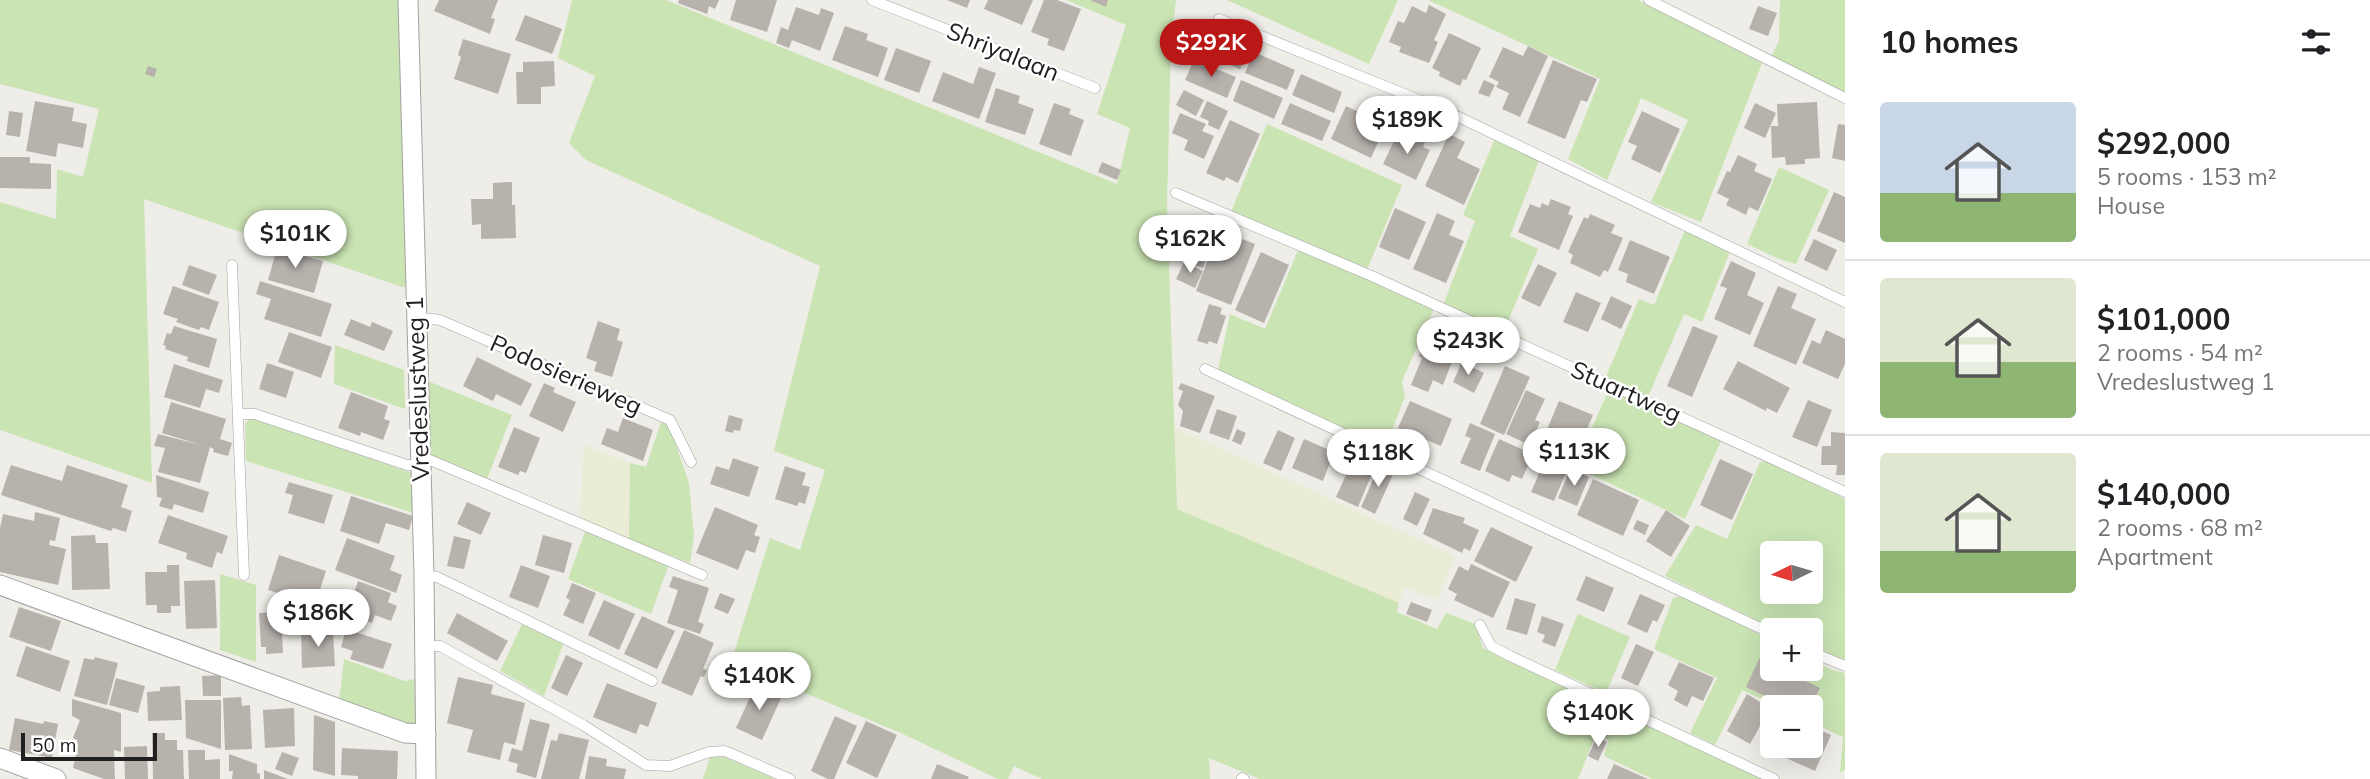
<!DOCTYPE html>
<meta charset="utf-8">
<style>
body{margin:0;font-family:Mulish,sans-serif;background:#f2f2f2;color:#202124;height:100vh;display:flex;flex-direction:column;font-size:26px;white-space:nowrap}
*{box-sizing:border-box;margin:0}
p{font-size:23px;color:#757577}
.icon{flex:none;width:38px;height:38px;fill:none;stroke:currentColor;stroke-width:2;stroke-linecap:round;stroke-linejoin:round}
.map{position:relative;flex:1;overflow:hidden}
.details{display:flex;flex-direction:column;background:#fff;width:525px}
.details>*{flex:none}
.needle{width:46px;rotate:265deg}
.buttons{position:absolute;left:1760px;top:541px;display:grid;gap:14px}
.buttons a{display:grid;place-items:center;width:63px;height:63px;border-radius:7px;background:#fff;box-shadow:0 7px 28px #0002;font-size:35px}
.scale{position:absolute;left:21px;bottom:18px;width:136px;box-sizing:border-box;padding-left:7px;border:4px solid #202020;border-top:0;font-size:19px;line-height:24px;white-space:nowrap;color:#202020;-webkit-text-stroke:5px #fff;paint-order:stroke}
.price{position:absolute;translate:-50% -60px;padding:0 16px;border-radius:24px;background:#fff;color:#222;font-size:23px;line-height:46px;filter:drop-shadow(0 2px 4px #0008)}
.price::after{content:'';position:absolute;left:50%;top:42px;width:21px;height:16px;margin-left:-10px;background:inherit;clip-path:polygon(0 0,100% 0,50% 100%)}
.price.on{background:#ba1816;color:#fff}
ul{padding:0;list-style:none}
li{display:flex;align-items:center;gap:21px;height:175px;padding:0 35px}
li+li{border-top:2px solid #e0e0e0}
li span{display:grid;place-items:center;flex:none;width:196px;height:140px;border-radius:7px;color:#555}
li>.icon{margin-inline-start:auto}
span .icon{width:84px;height:84px;fill:#fffc;stroke-width:1}
li b{font-size:30px}
h2{display:flex;justify-content:space-between;align-items:center;height:84px;padding:0 35px;font-size:30px}
main{display:flex;flex:1;min-height:0}
.map>svg:first-child{display:block}
.farmland{fill:#eaecd5}
.grass{fill:#cae4b3;fill-rule:evenodd}
.building{fill:#b8b2ad}
.lines{fill:none;stroke-linecap:round;stroke-linejoin:round}
.lane-casing{stroke:#a1a1a1;stroke-width:11}
.street-casing{stroke:#a1a1a1;stroke-width:21}
.lane{stroke:#fff;stroke-width:10}
.street{stroke:#fff;stroke-width:19}
.labels{text-anchor:middle;stroke-width:5;stroke-linejoin:round;paint-order:stroke}
.street-label{font-size:24px;fill:#202020;stroke:#fff}
</style>
<main>
<div class="map">
<svg width="1845" height="779" viewBox="0 0 1845 779">
<rect width="100%" height="100%" fill="#efede7"/>
<g class="farmland">
<path d="M1174 427 1455 556 1437 600 1405 588 1399 603 1176 509Z"/>
<path d="M584 445 630 463 629 539 580 518Z"/>
</g>
<g class="grass">
<path d="M0 0H401L409 287H402L144 199 152 483 0 430V202L56 219 57 169 83 177 99 109 0 84Z"/>
<path d="M572 0H666L1117 184 1130 128 1097 114 1126 25 1066 0H1176L1171 43 1167 204 1177 509 1399 603 1397 612 1437 629 1446 613 1475 624 1483 648 1763 779H1652L1604 756 1609 740 1596 734 1578 779H1260L1209 758 1210 779H1042L1014 766 1008 779H998L903 734 731 662 770 538 800 550 825 470 774 451 820 266 586 160 569 143 595 76 558 58Z"/>
<path d="M1227 0H1398L1369 64Z"/>
<path d="M1428 0H1638L1762 63 1701 222 1651 202 1688 120 1641 98 1607 180 1568 159 1600 79Z"/>
<path d="M1780 0H1845V92L1771 57 1779 41Z"/>
<path d="M1267 124 1402 185 1367 270 1305 242 1261 226 1231 212Z"/>
<path d="M1496 136 1540 158 1510 236 1538 249 1504 331 1444 303 1475 221 1463 215Z"/>
<path d="M1779 167 1829 190 1796 264 1779 259 1747 244Z"/>
<path d="M1685 230 1731 249 1702 322 1684 314 1648 397 1605 379 1639 299 1654 305Z"/>
<path d="M1299 248 1434 309 1402 381 1405 397 1385 447 1218 370 1230 314 1265 329Z"/>
<path d="M335 345 404 370 405 409 334 384Z"/>
<path d="M425 380 512 415 487 479 427 455Z"/>
<path d="M1609 389 1722 439 1685 519 1575 467Z"/>
<path d="M255 418 412 473 414 513 246 461 245 423 250 419Z"/>
<path d="M661 422 669 425 689 483 694 536 690 563 629 539 630 463 646 467Z"/>
<path d="M1760 462H1768L1845 499V661L1811 646V630H1777L1665 576 1696 525 1727 539ZM1773 553H1811V592H1773Z"/>
<path d="M586 529 669 564 651 614 568 579Z"/>
<path d="M220 574 256 585V662L220 650Z"/>
<path d="M1683 596 1773 641V668H1811V660L1832 670 1845 673V770L1840 772 1843 737 1811 722V707H1779L1742 690 1715 745 1690 733 1717 678 1654 649 1673 598Z"/>
<path d="M1578 614 1630 637 1606 693 1555 670Z"/>
<path d="M523 622 564 642 544 696 500 671Z"/>
<path d="M344 659 405 681 419 678V723L414 727 339 702Z"/>
<path d="M719 756 727 758 775 779H703L710 757Z"/>
</g>
<g class="building">
<path d="M439 0H498L491 18 495 19 490 34 434 11Z"/>
<path d="M679 0H719L715 9 709 6 707 14 678 3Z"/>
<path d="M736 0H777L767 32 730 20Z"/>
<path d="M947 0H970L967 8Z"/>
<path d="M988 0H1033L1022 25 984 9Z"/>
<path d="M1044 0H1057L1081 9 1064 51 1047 45 1049 39 1031 32Z"/>
<path d="M1090 0H1108L1106 7Z"/>
<path d="M1429 5 1446 14 1434 40 1438 42 1429 63 1399 52 1401 47 1389 42 1398 21 1404 23 1412 6 1426 13Z"/>
<path d="M1758 6 1777 13 1768 36 1749 29Z"/>
<path d="M796 7 819 15 821 8 834 13 820 51 792 40 789 48 776 43 781 27 788 30Z"/>
<path d="M525 15 562 29 552 54 515 40Z"/>
<path d="M845 26 868 34 866 40 888 48 878 77 832 60Z"/>
<path d="M1207 30 1249 48 1240 69 1198 51Z"/>
<path d="M1449 33 1481 48 1466 80 1463 79 1460 86 1439 76 1440 72 1432 68Z"/>
<path d="M463 39 511 54 498 94 454 79 461 57 458 55Z"/>
<path d="M1528 46 1548 56 1520 117 1502 109 1509 93 1496 87 1499 82 1489 77 1503 47 1523 56Z"/>
<path d="M896 48 931 61 919 93 884 80Z"/>
<path d="M1254 52 1295 70 1287 90 1245 73Z"/>
<path d="M1194 60 1236 77 1227 98 1185 80Z"/>
<path d="M1553 60 1597 79 1587 102 1581 100 1565 139 1527 123Z"/>
<path d="M554 61 555 86 541 87V104H517L516 72H523V62Z"/>
<path d="M148 66 157 69 154 77 145 74Z"/>
<path d="M979 67 996 73 979 119 932 101 943 72 973 84Z"/>
<path d="M1301 74 1342 92 1334 113 1292 95Z"/>
<path d="M1241 80 1283 98 1274 119 1233 101Z"/>
<path d="M1484 80 1495 85 1489 97 1478 93Z"/>
<path d="M996 88 1020 96 1018 103 1034 109 1025 135 985 122Z"/>
<path d="M1184 90 1204 100 1196 116 1176 105Z"/>
<path d="M35 101 74 108 72 121 87 124 83 148 58 143 56 157 26 151Z"/>
<path d="M1207 101 1228 111 1219 130 1208 125 1209 121 1200 117Z"/>
<path d="M1817 102 1820 158 1805 159V164L1786 165 1785 157 1772 158 1771 126H1778L1777 104Z"/>
<path d="M1054 103 1071 109 1069 114 1084 120 1071 156 1039 144Z"/>
<path d="M1290 103 1331 121 1322 141 1281 124Z"/>
<path d="M1755 103 1776 113 1765 138 1744 128Z"/>
<path d="M1346 106 1386 124 1371 158 1331 139Z"/>
<path d="M9 111 23 113 20 137 6 135Z"/>
<path d="M1642 111 1680 129 1660 173 1631 159 1637 146 1628 142Z"/>
<path d="M1180 113 1206 124 1202 131 1214 136 1204 159 1184 150 1188 140 1172 133Z"/>
<path d="M1230 120 1260 134 1238 183 1226 177 1224 181 1206 173Z"/>
<path d="M1838 124 1845 125V161L1832 158Z"/>
<path d="M1408 134 1425 142 1423 147 1430 150 1416 180 1383 164 1397 135 1406 139Z"/>
<path d="M1449 134 1465 142 1457 158 1480 169 1464 205 1425 186Z"/>
<path d="M1738 155 1757 164 1754 171 1772 179 1758 211 1749 207 1746 215 1726 205 1729 199 1717 193 1727 171 1730 172Z"/>
<path d="M0 157H30V163L51 164V189L0 188Z"/>
<path d="M1102 162 1121 170 1117 180 1098 172Z"/>
<path d="M512 182V205H515L516 238 481 239V224L472 225 471 199H493V183Z"/>
<path d="M1834 192 1845 197V243L1817 231Z"/>
<path d="M1551 199 1571 207 1568 214 1573 216 1559 250 1518 232 1530 204 1540 208 1542 203 1548 206Z"/>
<path d="M1395 208 1426 222 1409 260 1379 247Z"/>
<path d="M1437 213 1455 221 1449 235 1464 241 1446 283 1413 269Z"/>
<path d="M1590 214 1615 225 1611 233 1623 238 1608 272 1604 270 1600 277 1570 263 1573 255 1568 252 1584 217 1588 219Z"/>
<path d="M1179 220 1215 233 1203 268 1177 259 1183 240 1173 236Z"/>
<path d="M1219 230 1255 244 1231 305 1196 291Z"/>
<path d="M1814 239 1837 250 1827 271 1804 260Z"/>
<path d="M1630 240 1670 257 1654 294 1626 282 1628 274 1618 270Z"/>
<path d="M277 248 323 261 314 293 268 280Z"/>
<path d="M1261 252 1289 265 1264 323 1235 310Z"/>
<path d="M1731 261 1756 273 1747 295 1764 303 1750 335 1714 319 1727 288 1720 286Z"/>
<path d="M1184 262 1203 271 1195 288 1176 279Z"/>
<path d="M1538 264 1557 273 1540 307 1521 298Z"/>
<path d="M189 265 217 275 209 295 182 285Z"/>
<path d="M260 281 332 304 321 337 264 319 271 299 256 294Z"/>
<path d="M173 286 219 302 209 330 201 327 199 330 176 322 178 319 163 314Z"/>
<path d="M1778 286 1797 294 1791 308 1816 319 1796 365 1753 346Z"/>
<path d="M1576 292 1601 303 1588 332 1563 322Z"/>
<path d="M1611 296 1632 306 1621 329 1601 319Z"/>
<path d="M1209 304 1222 308 1220 314 1226 316 1217 344 1209 341 1208 344 1197 341Z"/>
<path d="M351 319 370 327 372 322 393 331 384 351 344 335Z"/>
<path d="M598 321 620 329 617 340 623 342 612 377 594 371 597 362 586 358Z"/>
<path d="M174 326 217 339 209 368 187 361 188 357 165 349 166 346 163 345 167 333 171 334Z"/>
<path d="M1693 326 1718 336 1692 397 1667 386Z"/>
<path d="M1430 329 1460 341 1443 385 1433 380 1428 392 1411 385 1422 358 1419 356Z"/>
<path d="M1826 330 1845 339V364L1838 379 1802 363 1812 340 1820 344Z"/>
<path d="M289 332 332 347 321 378 278 362Z"/>
<path d="M477 357 532 384 521 406 496 394 493 401 463 386Z"/>
<path d="M1738 361 1790 388 1777 413 1767 408 1766 411 1723 389Z"/>
<path d="M1462 362 1484 373 1474 393 1453 382Z"/>
<path d="M267 363 294 372 286 398 259 389Z"/>
<path d="M174 364 223 380 219 393 206 389 200 408 164 397Z"/>
<path d="M1505 366 1530 377 1504 435 1480 424Z"/>
<path d="M544 383 555 388 553 392 576 402 563 432 529 416Z"/>
<path d="M1181 383 1215 396 1200 433 1180 426 1183 411 1178 405 1183 391 1178 389Z"/>
<path d="M1526 390 1545 399 1535 420 1540 422 1530 445 1506 434Z"/>
<path d="M351 392 388 406 384 419 390 421 383 440 361 432 360 436 338 428Z"/>
<path d="M1808 400 1832 410 1817 447 1792 437Z"/>
<path d="M1410 401 1452 419 1441 446 1398 428Z"/>
<path d="M1559 401 1593 415 1572 465 1555 458 1560 446 1543 439Z"/>
<path d="M171 402 226 419 220 439 232 443 228 456 213 452 214 449 210 447 200 483 158 472 165 448 154 446 158 434 201 445 162 433Z"/>
<path d="M1217 409 1237 416 1229 440 1209 433Z"/>
<path d="M729 415 743 419 740 431 734 430 733 433 725 431Z"/>
<path d="M623 418 653 430 643 461 601 444 607 428 618 432Z"/>
<path d="M1470 423 1495 434 1480 471 1460 463 1471 438 1465 436Z"/>
<path d="M514 427 540 438 526 473 520 471 518 475 498 467Z"/>
<path d="M1237 429 1246 433 1241 445 1232 441Z"/>
<path d="M1278 430 1295 438 1281 471 1263 463Z"/>
<path d="M1831 432 1845 433V475H1836L1837 465H1821L1822 446H1831Z"/>
<path d="M1304 439 1334 452 1323 481 1292 468Z"/>
<path d="M1499 439 1533 454 1522 479 1512 475 1509 482 1485 471Z"/>
<path d="M1355 455 1376 464 1358 507 1336 497Z"/>
<path d="M733 458 759 467 749 497 710 484 716 466 729 470Z"/>
<path d="M1720 459 1753 474 1732 520 1700 505Z"/>
<path d="M1545 460 1567 470 1554 501 1531 492Z"/>
<path d="M1380 464 1395 470 1375 514 1361 507Z"/>
<path d="M11 465 62 481 67 465 128 485 121 507 132 511 126 532 113 528 111 531 1 495Z"/>
<path d="M785 466 806 473 802 485 810 487 805 504 799 502 797 506 775 499Z"/>
<path d="M1570 469 1589 477 1577 506 1558 498Z"/>
<path d="M156 475 209 492 203 513 174 504 172 510 159 506 162 498 157 497Z"/>
<path d="M1593 479 1639 500 1623 536 1577 515Z"/>
<path d="M289 482 333 495 324 524 288 513 293 495 285 493Z"/>
<path d="M1415 492 1430 499 1417 526 1403 519Z"/>
<path d="M351 496 413 516 409 530 386 523 379 544 340 531Z"/>
<path d="M467 502 491 513 481 535 457 524Z"/>
<path d="M715 507 758 525 754 535 760 537 755 553 746 550 738 570 696 553Z"/>
<path d="M1433 508 1465 518 1463 523 1479 530 1470 551 1464 548 1462 553 1423 534Z"/>
<path d="M1666 510 1690 526 1671 557 1646 541Z"/>
<path d="M35 512 60 518 55 541 50 540 49 545 66 549 58 585 0 572V528L3 514 34 521Z"/>
<path d="M168 515 228 536 222 554 217 552 212 568 186 559 187 553 158 543Z"/>
<path d="M1637 520 1649 525 1645 535 1633 529Z"/>
<path d="M1491 527 1533 547 1516 582 1474 561Z"/>
<path d="M95 535 96 543H108L110 589 72 590 71 536Z"/>
<path d="M543 535 572 543 564 573 535 565Z"/>
<path d="M454 536 471 540 464 569 447 566Z"/>
<path d="M347 538 395 556 390 570 402 575 396 593 335 570Z"/>
<path d="M279 555 326 571 315 605 268 590Z"/>
<path d="M1471 564 1510 582 1493 618 1454 600 1457 594 1448 589 1459 566 1468 571Z"/>
<path d="M167 565H179L180 606H171V613H157V605H146L145 572H167Z"/>
<path d="M521 565 550 576 538 608 509 597Z"/>
<path d="M673 576 709 588 698 622 704 624 700 634 667 623 678 590 669 587Z"/>
<path d="M1586 576 1614 588 1604 612 1576 600Z"/>
<path d="M215 580 217 628 186 629 184 581Z"/>
<path d="M358 581 391 593 388 602 397 606 391 621 375 615 372 623 347 613Z"/>
<path d="M572 583 596 593 583 624 563 615 570 600 566 598Z"/>
<path d="M720 593 735 599 728 614 714 608Z"/>
<path d="M1640 594 1665 605 1657 622 1653 620 1647 633 1627 624Z"/>
<path d="M1515 598 1536 604 1527 635 1506 629Z"/>
<path d="M604 600 635 614 619 650 588 635Z"/>
<path d="M1411 602 1432 610 1427 622 1406 614Z"/>
<path d="M19 607 61 621 51 651 9 637Z"/>
<path d="M281 612 283 653 266 654V647H261L259 613Z"/>
<path d="M457 613 508 641 497 661 447 633Z"/>
<path d="M642 616 675 631 657 669 624 654Z"/>
<path d="M1542 616 1564 624 1555 647 1542 642 1545 635 1537 632Z"/>
<path d="M346 629 392 644 383 669 350 659 353 651 341 647Z"/>
<path d="M333 630 335 666 302 668 301 632Z"/>
<path d="M684 630 714 643 703 669 707 670 704 677 701 676 692 696 661 683Z"/>
<path d="M1636 644 1654 652 1638 686 1621 678Z"/>
<path d="M26 646 70 661 60 692 16 676Z"/>
<path d="M566 655 583 663 567 696 551 688Z"/>
<path d="M1761 655 1773 660V668H1790L1793 670 1791 674 1820 688 1811 707H1788L1746 687Z"/>
<path d="M95 657 118 663 107 705 74 696 84 658 94 660Z"/>
<path d="M1679 662 1714 678 1703 701 1692 696 1687 707 1674 700 1678 691 1668 685Z"/>
<path d="M221 675V696H203L202 676Z"/>
<path d="M458 677 493 685 491 694 525 703 515 745 504 742 500 760 467 752 473 730 447 723Z"/>
<path d="M116 678 145 686 138 713 109 705Z"/>
<path d="M607 683 657 703 648 727 640 724 636 734 593 717Z"/>
<path d="M756 684 782 696 762 740 736 728Z"/>
<path d="M180 686 182 720 148 721 147 692 160 691V687Z"/>
<path d="M1747 694 1770 708 1750 744 1727 731Z"/>
<path d="M241 697 242 706 250 705 252 749 225 750 223 698Z"/>
<path d="M72 699 121 713V752L114 750 115 779H104L73 768 78 745 77 740 73 738 80 720 72 716Z"/>
<path d="M185 700H221V749L186 738Z"/>
<path d="M294 708 295 746 265 748 263 710Z"/>
<path d="M314 715 335 722V776L313 770Z"/>
<path d="M835 716 857 726 834 779H828L811 771Z"/>
<path d="M15 718 43 724 44 721 58 724 52 758 9 750Z"/>
<path d="M530 719 550 724 536 778 516 772 518 764 508 761 512 748 522 751Z"/>
<path d="M866 721 897 735 877 778 846 763Z"/>
<path d="M1811 726 1831 735 1815 771 1786 758 1789 750 1778 746H1811Z"/>
<path d="M152 733H165V740H177V750H183L184 779H153Z"/>
<path d="M559 733 589 740 579 779H541L551 740 557 741Z"/>
<path d="M1597 737 1607 742 1598 761 1588 756Z"/>
<path d="M147 746 148 779H125L124 747Z"/>
<path d="M342 748 398 751 397 779H358V776L341 775Z"/>
<path d="M188 750H205V760L220 759V779H189Z"/>
<path d="M282 752 299 758 292 776 275 769Z"/>
<path d="M229 754 257 764V773L260 774V779H232L233 771H229Z"/>
<path d="M589 756 607 759 606 766 626 769 624 779H585Z"/>
<path d="M937 764 969 777 968 779H931Z"/>
<path d="M1614 764 1648 779H1607Z"/>
<path d="M264 770 288 779H264Z"/>
</g>
<g class="lines">
<defs>
<g id="lane">
<path d="M872 0 1095 88"/>
<path d="M1649 0 1845 98"/>
<path d="M1219 19 1444 110 1845 302"/>
<path d="M1176 193 1374 277 1845 492"/>
<path d="M232 265 244 575"/>
<path d="M416 317 440 320 670 420 691 462"/>
<path d="M1205 369 1773 634"/>
<path d="M239 414H255L407 465H420"/>
<path d="M420 459 430 460 702 575"/>
<path d="M424 575 437 577 652 681"/>
<path d="M1480 625 1491 646 1510 656 1774 779"/>
<path d="M425 646H440L583 725 646 765 670 766 709 752 725 751 790 779"/>
<path d="M1811 652 1845 666"/>
<path d="M1242 778 1244 779"/>
</g>
<g id="street">
<path d="M408 0 424 575 426 779"/>
<path d="M0 585 405 733 426 734"/>
<path d="M0 758 56 779"/>
</g>
</defs>
<use href="#lane" class="lane-casing"/>
<use href="#street" class="street-casing"/>
<use href="#lane" class="lane"/>
<use href="#street" class="street"/>
</g>
<g class="labels">
<g class="street-label">
<text transform="translate(1003 52) rotate(22)" y="8">Shriyalaan</text>
<text transform="translate(566 375) rotate(24)" y="8">Podosierieweg</text>
<text transform="translate(418 389) rotate(-92)" y="8">Vredeslustweg 1</text>
<text transform="translate(1626 392) rotate(24)" y="8">Stuartweg</text>
</g>
</g>
</svg>
<div class="buttons">
<a><svg class="needle" viewBox="-14 -14 28 28"><path d="M0-13l5 13h-10z" fill="#e53935"/><path d="M0 13l5-13h-10z" fill="#757577"/></svg></a>
<a>+</a>
<a>−</a>
</div>
<div class="scale">50 m</div>
<b class="price on" style="left:1211px;top:79px">$292K</b>
<b class="price" style="left:1407px;top:156px">$189K</b>
<b class="price" style="left:295px;top:270px">$101K</b>
<b class="price" style="left:1190px;top:275px">$162K</b>
<b class="price" style="left:1468px;top:377px">$243K</b>
<b class="price" style="left:1574px;top:488px">$113K</b>
<b class="price" style="left:1378px;top:489px">$118K</b>
<b class="price" style="left:318px;top:649px">$186K</b>
<b class="price" style="left:759px;top:712px">$140K</b>
<b class="price" style="left:1598px;top:749px">$140K</b>
</div>
<section class="details">
<h2>10 homes<svg class="icon" aria-label="filters" viewBox="0 0 24 24"><path d="M4 7h16M4 17h16"/><circle cx="9" cy="7" r="2"/><circle cx="15" cy="17" r="2"/></svg></h2>
<ul>
<li><span style="background:linear-gradient(#c9d6e8 65%,#8fb573 0)"><svg class="icon" aria-label="home" viewBox="0 0 24 24"><path d="M3 11l9-7 9 7M6 9v11h12V9"/></svg></span><div><b>$292,000</b><p>5 rooms · 153 m²</p><p>House</p></div></li>
<li><span style="background:linear-gradient(#dfe7d0 60%,#8fb573 0)"><svg class="icon" aria-label="home" viewBox="0 0 24 24"><path d="M3 11l9-7 9 7M6 9v11h12V9"/></svg></span><div><b>$101,000</b><p>2 rooms · 54 m²</p><p>Vredeslustweg 1</p></div></li>
<li><span style="background:linear-gradient(#dfe7d0 70%,#8fb573 0)"><svg class="icon" aria-label="home" viewBox="0 0 24 24"><path d="M3 11l9-7 9 7M6 9v11h12V9"/></svg></span><div><b>$140,000</b><p>2 rooms · 68 m²</p><p>Apartment</p></div></li>
</ul>
</section>
</main>
